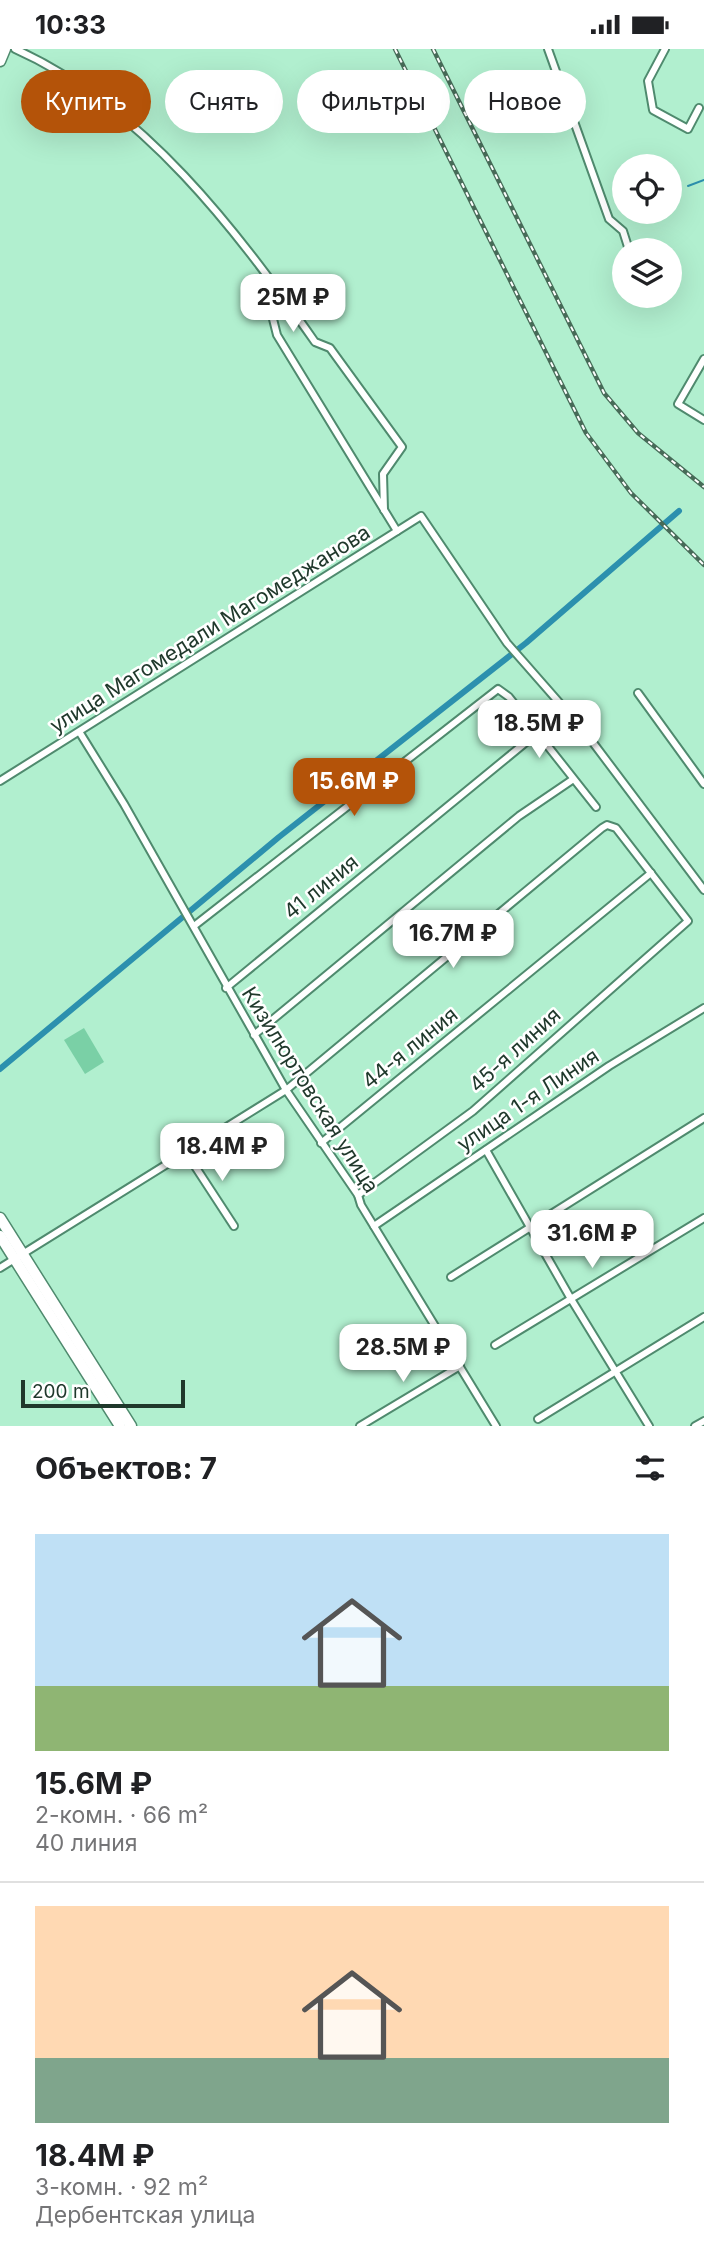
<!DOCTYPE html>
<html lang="ru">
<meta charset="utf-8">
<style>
body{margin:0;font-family:Inter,sans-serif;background:#f6f6f6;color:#202124;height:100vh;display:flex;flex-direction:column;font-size:26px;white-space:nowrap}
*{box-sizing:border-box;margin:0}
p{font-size:23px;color:#757577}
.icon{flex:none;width:38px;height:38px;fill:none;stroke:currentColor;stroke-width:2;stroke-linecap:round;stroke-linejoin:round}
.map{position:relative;height:1377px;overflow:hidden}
.sheet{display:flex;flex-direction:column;background:#fff;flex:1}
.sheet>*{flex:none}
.top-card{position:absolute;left:21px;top:21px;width:663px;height:63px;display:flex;gap:14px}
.buttons{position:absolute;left:612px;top:105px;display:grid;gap:14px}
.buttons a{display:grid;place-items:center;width:70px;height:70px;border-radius:50%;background:#fff;box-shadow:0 7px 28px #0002;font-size:35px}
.scale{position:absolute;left:21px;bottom:18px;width:164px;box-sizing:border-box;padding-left:7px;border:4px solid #1f382b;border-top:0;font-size:19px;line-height:24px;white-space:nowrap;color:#1f382b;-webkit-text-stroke:5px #fff;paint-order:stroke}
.price{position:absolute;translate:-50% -60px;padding:0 16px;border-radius:14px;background:#fff;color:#222;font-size:23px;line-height:46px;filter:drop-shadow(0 2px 4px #0008)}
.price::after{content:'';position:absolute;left:50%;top:42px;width:21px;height:16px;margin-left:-10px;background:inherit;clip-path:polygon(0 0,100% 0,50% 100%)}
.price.selected{background:#b45309;color:#fff}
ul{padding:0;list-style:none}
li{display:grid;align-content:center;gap:14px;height:371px;padding:0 35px}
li+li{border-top:2px solid #e0e0e0}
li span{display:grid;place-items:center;height:217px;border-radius:0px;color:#555}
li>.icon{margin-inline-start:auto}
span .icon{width:126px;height:126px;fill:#fffc;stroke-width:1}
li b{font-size:30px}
h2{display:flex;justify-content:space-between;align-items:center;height:84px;padding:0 35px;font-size:30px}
.tag{padding:0 24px;border-radius:32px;background:#fff;box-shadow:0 7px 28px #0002;font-size:24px;line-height:63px}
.tag.selected{background:#b45309;color:#fff}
.status{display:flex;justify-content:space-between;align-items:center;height:49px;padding:0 35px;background:#fff;direction:ltr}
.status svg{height:19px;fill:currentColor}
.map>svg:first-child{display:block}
.green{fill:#7ad0a6}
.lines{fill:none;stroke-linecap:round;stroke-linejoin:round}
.stream{stroke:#2c90ae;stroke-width:2}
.canal{stroke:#2c90ae;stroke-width:6}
.street-casing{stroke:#4f8a6e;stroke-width:10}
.primary-casing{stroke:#4f8a6e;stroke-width:13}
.street{stroke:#fff;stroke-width:6}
.primary{stroke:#fff;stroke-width:10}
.rail-casing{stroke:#476b58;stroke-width:4.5}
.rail{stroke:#fff;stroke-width:2;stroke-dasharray:5;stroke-linecap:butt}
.labels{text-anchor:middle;stroke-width:5;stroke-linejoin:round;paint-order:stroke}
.street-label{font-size:21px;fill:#1f382b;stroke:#fff}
</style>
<div class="status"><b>10:33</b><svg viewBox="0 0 49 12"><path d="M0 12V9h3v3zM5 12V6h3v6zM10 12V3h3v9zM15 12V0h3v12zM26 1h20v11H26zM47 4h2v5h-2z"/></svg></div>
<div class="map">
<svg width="704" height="1377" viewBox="0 0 704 1377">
<rect width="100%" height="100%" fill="#b1efcf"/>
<path class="green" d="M84 979 104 1013 85 1025 64 991Z"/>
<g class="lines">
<path class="stream" d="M688 137 704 131"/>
<path class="canal" d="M0 1020 279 788 526 594 679 462"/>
<defs>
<g id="street">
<path d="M15 0C143 57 237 182 315 293L330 299 402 398 383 425 384 461"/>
<path d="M548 0 609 170 623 182 629 201"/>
<path d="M665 0 648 32 653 61 688 80 699 59"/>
<path d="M277 239 272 266 277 286 397 482"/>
<path d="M704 310 678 355 704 371"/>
<path d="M638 644 704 735"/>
<path d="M80 684 124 755 286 1041 358 1146 361 1156 496 1377"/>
<path d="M0 732 421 467 507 594 585 683 704 841"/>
<path d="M194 877 498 640 509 648 596 758"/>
<path d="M226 939 536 685"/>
<path d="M254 986 519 767 572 731"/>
<path d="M321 1094 651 824"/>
<path d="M486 1101 571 1250 649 1377"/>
<path d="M187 1105 234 1177"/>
<path d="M374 1177 609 1017 704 959"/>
<path d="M0 1219 286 1041 602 779 607 776 616 779 688 872 473 1062 358 1146"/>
<path d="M451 1228 704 1069"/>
<path d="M495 1296 704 1169"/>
<path d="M538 1370 704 1268"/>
<path d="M360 1377 460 1317"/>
<path d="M695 1377 704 1372"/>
</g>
<g id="primary">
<path d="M0 12 5 0"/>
<path d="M0 1169 131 1377"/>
<path d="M0 1187 120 1377"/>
</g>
</defs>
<use href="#street" class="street-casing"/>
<use href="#primary" class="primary-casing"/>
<use href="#street" class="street"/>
<use href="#primary" class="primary"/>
<defs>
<g id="rail">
<path d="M395 0 586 384 631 444 704 516"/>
<path d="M433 0 604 344 638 384 704 438"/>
</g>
</defs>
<use href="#rail" class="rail-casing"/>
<use href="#rail" class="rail"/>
</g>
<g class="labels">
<g class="street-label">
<text transform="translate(210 580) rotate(-32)" y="7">улица Магомедали Магомеджановa</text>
<text transform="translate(321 838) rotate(-39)" y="7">41 линия</text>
<text transform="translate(410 999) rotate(-39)" y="7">44-я линия</text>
<text transform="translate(515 1001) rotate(-42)" y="7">45-я линия</text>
<text transform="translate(310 1041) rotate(58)" y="7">Кизилюртовская улица</text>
<text transform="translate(528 1051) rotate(-34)" y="7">улица 1-я Линия</text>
</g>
</g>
</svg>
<div class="buttons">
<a><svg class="icon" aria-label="locate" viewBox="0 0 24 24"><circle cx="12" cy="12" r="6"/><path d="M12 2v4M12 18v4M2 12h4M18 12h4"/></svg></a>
<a><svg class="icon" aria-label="layers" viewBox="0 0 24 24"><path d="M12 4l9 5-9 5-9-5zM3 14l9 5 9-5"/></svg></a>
</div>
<div class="scale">200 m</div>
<b class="price" style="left:293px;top:285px">25M ₽</b>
<b class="price" style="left:539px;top:711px">18.5M ₽</b>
<b class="price selected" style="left:354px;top:769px">15.6M ₽</b>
<b class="price" style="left:453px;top:921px">16.7M ₽</b>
<b class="price" style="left:222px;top:1134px">18.4M ₽</b>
<b class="price" style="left:592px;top:1221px">31.6M ₽</b>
<b class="price" style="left:403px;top:1335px">28.5M ₽</b>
<div class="top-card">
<a class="tag selected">Купить</a>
<a class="tag">Снять</a>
<a class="tag">Фильтры</a>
<a class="tag">Новое</a>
</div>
</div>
<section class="sheet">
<h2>Объектов: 7<svg class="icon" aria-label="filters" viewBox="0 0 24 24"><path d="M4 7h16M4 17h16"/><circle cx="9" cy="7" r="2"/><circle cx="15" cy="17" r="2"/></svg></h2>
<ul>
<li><span style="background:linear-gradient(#bfe0f5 70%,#8fb573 0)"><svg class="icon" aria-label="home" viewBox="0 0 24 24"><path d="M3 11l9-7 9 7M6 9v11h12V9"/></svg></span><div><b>15.6M ₽</b><p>2-комн. · 66 m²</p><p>40 линия</p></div></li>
<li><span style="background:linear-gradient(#ffd9b3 70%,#7fa58c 0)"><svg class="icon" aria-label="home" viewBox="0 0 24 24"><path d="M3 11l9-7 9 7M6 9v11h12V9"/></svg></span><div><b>18.4M ₽</b><p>3-комн. · 92 m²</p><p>Дербентская улица</p></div></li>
</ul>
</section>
